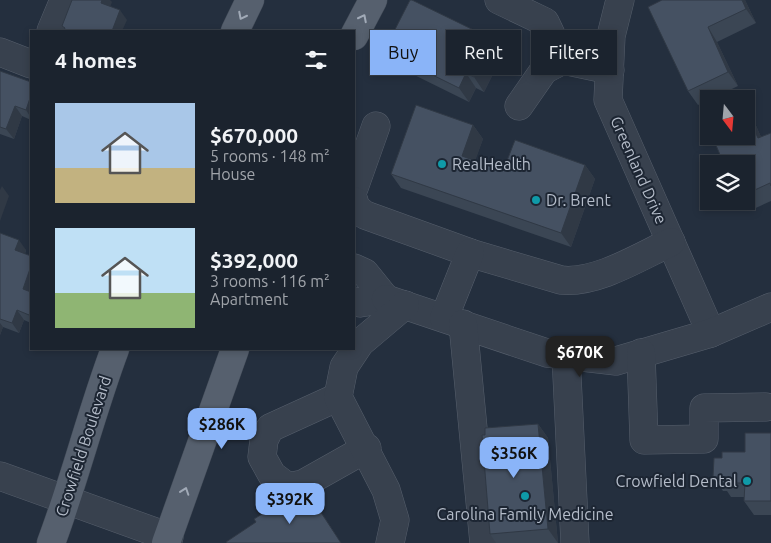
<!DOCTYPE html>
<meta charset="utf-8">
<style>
body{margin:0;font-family:Ubuntu,sans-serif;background:#282f3a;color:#f1f3f6;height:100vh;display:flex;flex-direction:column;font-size:19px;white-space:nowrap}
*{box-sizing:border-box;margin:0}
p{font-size:16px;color:#a0a4aa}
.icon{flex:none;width:28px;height:28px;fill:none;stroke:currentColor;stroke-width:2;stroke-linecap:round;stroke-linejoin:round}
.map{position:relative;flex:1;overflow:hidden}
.panel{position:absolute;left:30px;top:30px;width:325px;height:320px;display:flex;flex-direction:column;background:#1b232e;border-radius:0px;box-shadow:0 2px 8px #0003,0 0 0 1px #39404a}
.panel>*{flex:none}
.guide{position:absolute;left:370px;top:30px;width:325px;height:45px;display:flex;gap:10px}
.needle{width:32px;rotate:164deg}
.fabs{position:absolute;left:700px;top:90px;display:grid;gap:10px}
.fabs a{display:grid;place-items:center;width:55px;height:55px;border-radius:0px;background:#1b232e;box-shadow:0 2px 8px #0003,0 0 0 1px #39404a;font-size:25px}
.price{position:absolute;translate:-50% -42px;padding:0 11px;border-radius:10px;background:#8ab4f8;color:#111;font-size:16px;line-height:32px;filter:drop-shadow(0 1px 2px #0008)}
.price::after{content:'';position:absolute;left:50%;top:30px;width:15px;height:11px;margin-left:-8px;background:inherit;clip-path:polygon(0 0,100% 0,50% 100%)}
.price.current{background:#222;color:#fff}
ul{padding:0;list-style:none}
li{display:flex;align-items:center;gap:15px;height:125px;padding:0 25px}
li span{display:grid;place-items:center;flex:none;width:140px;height:100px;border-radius:0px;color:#555}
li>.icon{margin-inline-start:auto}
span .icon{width:60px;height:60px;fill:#fffc;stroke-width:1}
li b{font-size:21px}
h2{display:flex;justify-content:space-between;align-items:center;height:60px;padding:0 25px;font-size:21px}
.tag{padding:0 18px;border-radius:0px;background:#1b232e;box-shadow:0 2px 8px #0003,0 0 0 1px #39404a;font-size:18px;line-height:45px}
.tag.current{background:#8ab4f8;color:#111}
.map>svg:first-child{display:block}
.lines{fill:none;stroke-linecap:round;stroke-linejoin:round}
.minor-casing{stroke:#565f6c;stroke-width:29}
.major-casing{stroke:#414a57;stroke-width:29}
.minor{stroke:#38414e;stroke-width:28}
.major{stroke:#56606e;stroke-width:28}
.wall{fill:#3b4654}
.shaded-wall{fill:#303945}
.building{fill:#455162;stroke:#303945}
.oneway{stroke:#a1aab7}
.culture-dot{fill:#0f9aa8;stroke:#1d2633;stroke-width:2}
.labels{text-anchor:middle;stroke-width:4;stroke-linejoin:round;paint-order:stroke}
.poi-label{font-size:16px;fill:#b4bcc9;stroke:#1d2633;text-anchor:start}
.street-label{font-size:16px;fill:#b4bcc9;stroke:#1d2633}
</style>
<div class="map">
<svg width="771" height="543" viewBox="0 0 771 543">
<rect width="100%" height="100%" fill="#242f3e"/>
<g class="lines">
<defs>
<g id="minor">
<path d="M499 0 545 22 563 60 610 70"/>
<path d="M620 0 611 36 608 100 711 333"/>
<path d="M51 31 64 0"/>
<path d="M0 52 31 64"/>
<path d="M519 106 544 70 563 60"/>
<path d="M354 188 376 126"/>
<path d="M354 201 355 207 365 215 473 254 561 280C596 284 639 257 671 242"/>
<path d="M354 268 365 273 386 299 360 303 354 301"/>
<path d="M386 299 547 353 616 361 711 333 771 307"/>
<path d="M444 318 470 253"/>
<path d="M463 324 484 543"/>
<path d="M641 353 644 440 704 439V408L766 407"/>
<path d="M566 355 575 543"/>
<path d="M338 397 270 428 264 440 262 457 272 475 288 487 303 484 367 448"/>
<path d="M0 476 169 537"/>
<path d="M390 543 395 520 386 490 338 397 344 367 360 343 405 305"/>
</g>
<g id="major">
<path d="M235 31 250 0"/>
<path d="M354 36 373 0"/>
<path d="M51 543C75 479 91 413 115 349"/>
<path d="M166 543 235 349"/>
</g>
</defs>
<use href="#minor" class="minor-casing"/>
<use href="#major" class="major-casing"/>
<use href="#minor" class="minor"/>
<use href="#major" class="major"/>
</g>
<g class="wall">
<path d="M662 0H745L756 23 717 42 738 86 711 99H709V100L698 105 688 91Z"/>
<path d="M496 50 492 58 497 66 484 92 476 88 469 102 394 65 384 51Z"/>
<path d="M0 71 31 82V120L22 116 14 139 0 134Z"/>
<path d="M746 109 753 119 761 137 771 133V201L749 211 742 201H746Z"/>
<path d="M473 125 483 139 475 160 503 171 585 165 595 179 571 247 401 188 391 174Z"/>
<path d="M0 233 26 250 25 254 31 256V323L24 320 19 333 3 327 0 335Z"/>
<path d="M538 424 548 438 558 543H496L490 534 485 435Z"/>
<path d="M771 433V515H754L744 501V497H731L727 491H723L713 477 722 458 745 452Z"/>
</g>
<g class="shaded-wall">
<path d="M102 0H110L112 2 108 13 101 3Z"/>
<path d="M742 0H745L756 23 746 9Z"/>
<path d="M120 10 127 20 122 31H112Z"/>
<path d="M708 27 717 42 738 86 728 72Z"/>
<path d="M486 36 496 50 492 58 497 66 484 92 474 77 480 48Z"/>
<path d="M466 73 476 88 469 102 459 88Z"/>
<path d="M31 95V118L26 110Z"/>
<path d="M15 106 22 116 14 139 6 129Z"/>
<path d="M746 109 753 119 768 152 758 138 746 112Z"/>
<path d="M473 125 483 139 472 170 462 156Z"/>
<path d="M585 165 595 179 571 247 561 233Z"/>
<path d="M2 186 9 196 0 221V190Z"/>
<path d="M19 240 26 250 22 261 15 250Z"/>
<path d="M31 266V295L23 289Z"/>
<path d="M17 310 24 320 19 333 12 323Z"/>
<path d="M0 323 3 327 0 335Z"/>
<path d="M538 424 548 438 558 543 548 529Z"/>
<path d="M307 491 317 505 341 543Z"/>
</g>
<g class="building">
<path d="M72 0H102L101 3 120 10 112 31H64L65 28 62 26Z"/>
<path d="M410 0H412L486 36 480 48 487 51 474 77 466 73 459 88 384 51Z"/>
<path d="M662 0H742L746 9 708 27 728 72 688 91 648 7Z"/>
<path d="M0 71 31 82V95L26 110 15 106 6 129 0 127Z"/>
<path d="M416 105 473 125 462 156 503 171 515 140 585 165 561 233 391 174Z"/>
<path d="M746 112 758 138 771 133V186L770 183 746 194V164H724L712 136H746Z"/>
<path d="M709 120V129L705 121Z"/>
<path d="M0 233 19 240 15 250 31 256V266L23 289 31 292V309L29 315 17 310 12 323 0 319Z"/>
<path d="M538 424 548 529 490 534 482 435H485V428Z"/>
<path d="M745 433H771V501H744L745 483H721V477H713L714 458H722V452H745Z"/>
<path d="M307 491 341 543H227L226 542 256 522 254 519 278 504 280 508Z"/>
</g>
<defs><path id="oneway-chevron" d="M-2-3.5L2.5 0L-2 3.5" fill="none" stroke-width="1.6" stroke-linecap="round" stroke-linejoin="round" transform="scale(1.25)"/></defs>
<g class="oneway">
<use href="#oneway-chevron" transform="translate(242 16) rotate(117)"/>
<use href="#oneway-chevron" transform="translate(363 18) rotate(-63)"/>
<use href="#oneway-chevron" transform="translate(185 491) rotate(-71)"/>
</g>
<g class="culture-dot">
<circle cx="442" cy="164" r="5"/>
<circle cx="536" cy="200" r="5"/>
<circle cx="747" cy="481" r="5"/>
<circle cx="525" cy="496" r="5"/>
</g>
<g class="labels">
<g class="poi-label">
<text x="452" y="170">RealHealth</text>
<text x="546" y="206">Dr. Brent</text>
<text x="737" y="487" text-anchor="end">Crowfield Dental</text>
<text x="525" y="520" text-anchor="middle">Carolina Family Medicine</text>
</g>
<g class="street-label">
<text transform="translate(639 170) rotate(66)" y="6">Greenland Drive</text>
<text transform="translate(83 446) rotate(-72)" y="6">Crowfield Boulevard</text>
</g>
</g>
</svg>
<div class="fabs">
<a><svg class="needle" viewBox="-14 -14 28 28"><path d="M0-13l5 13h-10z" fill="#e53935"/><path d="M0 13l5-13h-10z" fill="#a0a4aa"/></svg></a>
<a><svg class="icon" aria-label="layers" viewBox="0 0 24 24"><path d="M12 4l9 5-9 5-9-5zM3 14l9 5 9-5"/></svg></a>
</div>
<b class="price current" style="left:580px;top:378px">$670K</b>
<b class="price" style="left:222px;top:450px">$286K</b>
<b class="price" style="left:514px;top:479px">$356K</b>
<b class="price" style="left:290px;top:525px">$392K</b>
<div class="guide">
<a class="tag current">Buy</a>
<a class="tag">Rent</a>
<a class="tag">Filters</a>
</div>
<section class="panel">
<h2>4 homes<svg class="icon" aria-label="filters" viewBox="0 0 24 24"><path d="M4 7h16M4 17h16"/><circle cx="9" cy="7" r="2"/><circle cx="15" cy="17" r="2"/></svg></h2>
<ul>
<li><span style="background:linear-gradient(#a9c7e8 65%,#c2b280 0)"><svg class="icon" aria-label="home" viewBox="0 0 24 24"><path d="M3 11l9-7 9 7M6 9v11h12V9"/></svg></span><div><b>$670,000</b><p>5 rooms · 148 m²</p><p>House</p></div></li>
<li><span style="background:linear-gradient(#bfe0f5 65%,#8fb573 0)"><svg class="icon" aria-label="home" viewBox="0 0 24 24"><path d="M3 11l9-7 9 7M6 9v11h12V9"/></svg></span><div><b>$392,000</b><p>3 rooms · 116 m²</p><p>Apartment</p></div></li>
</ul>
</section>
</div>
